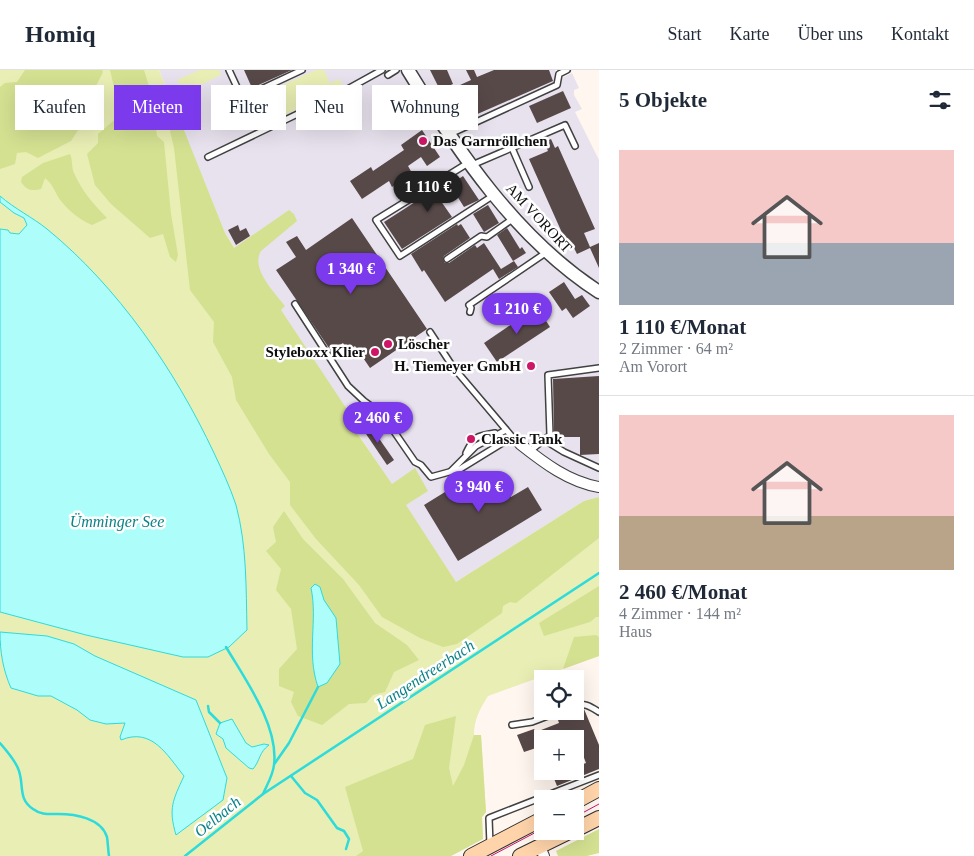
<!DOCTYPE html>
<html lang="de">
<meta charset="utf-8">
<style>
body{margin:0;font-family:"Times New Roman",serif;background:#f2f2f3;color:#1f2937;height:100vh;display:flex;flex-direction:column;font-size:19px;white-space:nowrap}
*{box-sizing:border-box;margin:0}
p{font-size:16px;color:#747a83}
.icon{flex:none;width:28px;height:28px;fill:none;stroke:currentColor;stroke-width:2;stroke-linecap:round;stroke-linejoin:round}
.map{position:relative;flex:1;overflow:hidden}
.sheet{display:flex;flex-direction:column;background:#fff;width:375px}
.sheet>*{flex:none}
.hud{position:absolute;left:15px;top:15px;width:475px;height:45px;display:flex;gap:10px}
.buttons{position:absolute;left:534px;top:600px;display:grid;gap:10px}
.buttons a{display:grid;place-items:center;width:50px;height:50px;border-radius:0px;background:#fff;box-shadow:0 5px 20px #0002;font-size:25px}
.price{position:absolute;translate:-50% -42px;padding:0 11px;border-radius:18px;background:#7c3aed;color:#fff;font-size:16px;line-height:32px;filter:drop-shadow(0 1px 2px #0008)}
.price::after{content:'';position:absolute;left:50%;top:30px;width:15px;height:11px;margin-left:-8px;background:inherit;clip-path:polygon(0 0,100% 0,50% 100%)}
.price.on{background:#222;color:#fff}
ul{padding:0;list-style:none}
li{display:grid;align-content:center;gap:10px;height:265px;padding:0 20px}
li+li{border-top:1px solid #e0e1e3}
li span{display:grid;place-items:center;height:155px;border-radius:0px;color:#555}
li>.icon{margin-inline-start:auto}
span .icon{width:90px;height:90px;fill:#fffc;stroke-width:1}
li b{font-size:21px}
h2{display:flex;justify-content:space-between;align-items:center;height:60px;padding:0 20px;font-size:21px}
.chip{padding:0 18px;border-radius:0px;background:#fff;box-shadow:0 5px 20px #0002;font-size:18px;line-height:45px}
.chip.on{background:#7c3aed;color:#fff}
header{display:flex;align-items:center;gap:30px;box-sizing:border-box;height:70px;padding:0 25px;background:#fff;border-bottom:1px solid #e0e1e3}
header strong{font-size:24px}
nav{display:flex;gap:28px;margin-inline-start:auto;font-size:18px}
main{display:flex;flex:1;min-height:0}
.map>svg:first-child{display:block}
.industrial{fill:#e8e2ee}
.green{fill:#e9eeb4}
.forest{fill:#d4e191}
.water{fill:#adfdfb;stroke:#2cdbdc}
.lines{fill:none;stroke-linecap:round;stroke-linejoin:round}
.stream{stroke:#2cdbdc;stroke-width:2.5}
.building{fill:#584949}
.service-casing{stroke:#414141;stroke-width:8}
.minor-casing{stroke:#414141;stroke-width:12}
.tertiary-casing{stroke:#414141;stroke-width:15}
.secondary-casing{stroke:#303030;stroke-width:16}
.service{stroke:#fff;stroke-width:5}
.minor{stroke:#fff;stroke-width:10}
.tertiary{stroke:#fff;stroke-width:12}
.secondary{stroke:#ffd4aa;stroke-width:14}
.tram{stroke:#ce1667;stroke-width:1}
.poi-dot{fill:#ce1667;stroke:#fff;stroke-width:2}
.labels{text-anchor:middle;stroke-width:5;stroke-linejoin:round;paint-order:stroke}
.poi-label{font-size:15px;font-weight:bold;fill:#0e0e0e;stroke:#fff;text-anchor:start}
.street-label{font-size:15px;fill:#0e0e0e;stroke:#fff}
.water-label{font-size:16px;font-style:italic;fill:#0b8287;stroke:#fff}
</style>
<header>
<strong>Homiq</strong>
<nav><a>Start</a><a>Karte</a><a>Über uns</a><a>Kontakt</a></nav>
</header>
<main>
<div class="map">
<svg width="599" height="786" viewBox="0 0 599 786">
<rect width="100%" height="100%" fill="#fff6ef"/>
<path class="industrial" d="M159 0H555L560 9 572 3 579 18 574 20V25L582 39 575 42 599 90V427L584 431 456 512 225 163Z"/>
<g class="green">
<path d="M0 0H159L225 163 456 512 584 431 599 427V586L488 626C480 639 474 649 474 665H481L486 742 482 747 483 769 451 786H0Z"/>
<path d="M199 0H219L221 5 184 23 177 10Z"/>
<path d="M316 0H324L330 13 339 9 344 17 278 48 267 27 278 22 276 18Z"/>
</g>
<g class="forest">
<path d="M25 0H102L103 2 92 24 86 27 88 32H92L84 51 71 71 38 88 26 82 17 83 15 94 0 99V17L5 13 17 12Z"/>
<path d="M110 0H144L152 26 157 66 164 72 171 144 178 185 176 192 170 187 163 164 150 168 111 134 95 115 87 84 98 73V64L119 46 124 27 115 21Z"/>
<path d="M166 15 225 163 234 178 289 140 294 144 297 151 261 181C250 198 275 223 285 236L281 240 358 356 354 359 392 414 415 398 428 421 406 435 456 512 584 431 599 427V468L516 533 510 532 503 536 502 543 457 574 443 577 420 568 382 547 359 515 316 469 290 435V412L269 384 236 330 232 307 213 272 214 252 190 220 174 78 160 17Z"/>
<path d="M70 84C73 90 71 96 74 103 82 121 93 134 107 148L92 155C80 150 70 142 61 131 55 123 53 114 45 108L41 119C32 121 27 121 21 112L22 107 43 93Z"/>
<path d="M284 441 303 469 343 509 375 553 407 575 419 590 394 602 385 622 373 625 366 633 349 634 322 655 298 646 291 632 294 622 279 616V599L297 579 291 539 276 520 281 499 266 481 276 472 273 457Z"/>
<path d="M599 516V547H596L590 552 544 566 539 553Z"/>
<path d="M596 565 599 567V586L563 599 574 567Z"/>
<path d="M456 646 449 698 453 716 464 695 474 665H481L486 742 482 747 483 769 451 786H356L363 781 345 717 413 689 425 655Z"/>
<path d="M599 759V783L587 786H558L556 781Z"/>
</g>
<g class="water">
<path d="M0 126C15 139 32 147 47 159 118 217 175 300 214 383 222 400 230 417 236 435 247 476 246 518 247 560L229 577 208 587H183L86 565 0 542V159L8 160 10 163 19 164 27 155 24 148 14 143 0 132Z"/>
<path d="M315 514 320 517 324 530 336 548 340 594 327 613 318 617C306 582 318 551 311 518Z"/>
<path d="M0 562 47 566 74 574 95 586 196 630 227 708 223 730 176 765C168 738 173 730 184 706 167 685 152 657 121 670L120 667 125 653 106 654 90 650 77 640 51 626H38L11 618C3 600 0 582 0 562Z"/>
<path d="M232 649 246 673 252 677 264 674 269 675C259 682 260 691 253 699L249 698 226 678 223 669 216 664 220 653Z"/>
</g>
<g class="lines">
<g class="stream">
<path d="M226 577C245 609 279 656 274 695 273 705 267 715 263 724"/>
<path d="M208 636 209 642 220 653"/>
<path d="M0 673C7 681 16 691 19 701 24 716 18 729 33 739 41 745 48 744 58 744 75 744 101 748 107 767 108 773 108 780 109 786"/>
<path d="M275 693 289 673 318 617"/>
<path d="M291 706 305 723 317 730 337 758 344 761 349 769 346 779"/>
<path d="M185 786 263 724 599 503"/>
</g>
</g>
<g class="building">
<path d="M244 0H292L252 18Z"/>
<path d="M430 0H447L453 14 440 20Z"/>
<path d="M466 0H474L477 7 494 0H549L553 11 466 49 460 37 468 33 460 15 471 10Z"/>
<path d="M563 21 571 38 537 53 529 36Z"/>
<path d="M422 60 440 87 427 96 421 87 408 96 412 103 392 117 389 111 362 129 350 111 371 97 373 101 404 80 401 75Z"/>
<path d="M551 69 555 78 558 76 595 159 584 163 590 177 599 173V198L590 178 577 184 571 172 567 174 529 89 548 81 544 72Z"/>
<path d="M463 106 479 130 464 137 452 118 438 127 452 147 402 179 384 152 451 109 453 113Z"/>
<path d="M488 135 499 153 484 162 473 144Z"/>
<path d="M352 148 427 259 370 298 355 276 348 280 343 273 331 281 276 200 296 187 286 172 297 166 306 180Z"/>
<path d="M457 154 458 156 461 154 470 168 444 186 443 189 445 193H449L475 175 477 178 484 173 501 199 514 191 518 197 499 209 493 199 445 232 424 200 422 202 411 184Z"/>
<path d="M238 155 240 161 246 158 250 166 236 175 228 160Z"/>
<path d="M507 158 520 179 522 177 526 183 513 191 497 165Z"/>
<path d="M564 212 575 229 582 225 590 236 573 248 566 238 562 241 549 222Z"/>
<path d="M537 237 550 257 497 292 484 273Z"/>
<path d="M599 306V384L580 385V367H554L553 309Z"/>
<path d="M369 354 394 390 387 395 362 358Z"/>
<path d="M474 404 481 415 498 405 511 427 528 417 542 440 458 491 424 435Z"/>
<path d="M584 639 599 675V699L557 716 551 701H575V697L586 693 578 672 575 674V669H542V676L524 682 517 665 534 659 536 662 559 653 558 650Z"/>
</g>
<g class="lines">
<defs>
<g id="service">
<path d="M229 0 242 28 302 0"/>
<path d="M388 5 396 0"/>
<path d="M450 64 557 15 559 4 567 0"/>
<path d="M512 78 529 117"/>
<path d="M208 87 335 26 382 0"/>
<path d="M468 93 376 150 400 186 494 125"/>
<path d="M472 95 565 55 575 76"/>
<path d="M447 189 481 166 487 167 514 148"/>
<path d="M295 234 348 316 364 331 382 344 415 392 421 395 431 407 460 399 512 367"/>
<path d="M470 242 471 238 469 235 547 182"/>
<path d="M430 262 453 297 514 369"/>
<path d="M543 369 564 382 599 398"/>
<path d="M530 381 550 365 548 305 599 298"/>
<path d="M466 383C474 366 477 366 495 363"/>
<path d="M451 401 476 376 506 360"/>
<path d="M575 636C584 632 591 637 599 642"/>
<path d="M512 655 532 652 561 641"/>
<path d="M490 775 489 748 599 705"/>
</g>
<g id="minor">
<path d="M520 374C544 393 569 412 599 417"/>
<path d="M540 777 544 786"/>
</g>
<path id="tertiary" d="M408 0C458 82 517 169 599 222"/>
<g id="secondary">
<path d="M575 732 599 719"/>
<path d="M575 760 599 748"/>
<path d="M471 786 542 749"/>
<path d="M520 786 571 761"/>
</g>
</defs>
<use href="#service" class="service-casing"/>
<use href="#minor" class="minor-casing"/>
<use href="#tertiary" class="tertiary-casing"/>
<use href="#secondary" class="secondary-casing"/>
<use href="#service" class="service"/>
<use href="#minor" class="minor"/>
<use href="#tertiary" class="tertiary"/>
<use href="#secondary" class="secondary"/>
<g class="tram">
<path d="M575 747 599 734"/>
<path d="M491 786 542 759"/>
</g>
</g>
<g class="poi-dot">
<circle cx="423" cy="71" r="5"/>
<circle cx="388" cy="274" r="5"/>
<circle cx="375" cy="282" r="5"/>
<circle cx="531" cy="296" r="5"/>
<circle cx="471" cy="369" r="5"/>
</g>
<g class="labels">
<g class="poi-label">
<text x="433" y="76">Das Garnröllchen</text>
<text x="398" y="279">Löscher</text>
<text x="365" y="287" text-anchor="end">Styleboxx Klier</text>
<text x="521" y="301" text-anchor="end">H. Tiemeyer GmbH</text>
<text x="481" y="374">Classic Tank</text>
</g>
<g class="street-label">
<text transform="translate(539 148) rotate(47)" y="5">AM VORORT</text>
</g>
<g class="water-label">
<text x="117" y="457">Ümminger See</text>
<text transform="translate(425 604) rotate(-33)" y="6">Langendreerbach</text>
<text transform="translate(217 746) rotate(-39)" y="6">Oelbach</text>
</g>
</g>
</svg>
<div class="buttons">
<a><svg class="icon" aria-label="locate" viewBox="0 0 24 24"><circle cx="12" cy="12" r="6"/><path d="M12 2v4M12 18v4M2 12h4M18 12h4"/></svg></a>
<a>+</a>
<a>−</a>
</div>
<b class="price on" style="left:428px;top:143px">1 110 €</b>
<b class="price" style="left:351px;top:225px">1 340 €</b>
<b class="price" style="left:517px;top:265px">1 210 €</b>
<b class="price" style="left:378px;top:374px">2 460 €</b>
<b class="price" style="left:479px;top:443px">3 940 €</b>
<div class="hud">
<a class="chip">Kaufen</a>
<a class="chip on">Mieten</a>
<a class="chip">Filter</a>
<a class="chip">Neu</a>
<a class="chip">Wohnung</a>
</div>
</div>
<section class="sheet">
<h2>5 Objekte<svg class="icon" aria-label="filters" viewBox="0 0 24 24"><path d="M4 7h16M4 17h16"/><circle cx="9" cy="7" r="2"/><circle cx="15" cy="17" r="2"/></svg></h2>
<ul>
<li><span style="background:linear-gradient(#f6c9c9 60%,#9aa5b1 0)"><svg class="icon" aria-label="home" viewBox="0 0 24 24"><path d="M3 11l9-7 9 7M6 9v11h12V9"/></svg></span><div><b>1 110 €/Monat</b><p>2 Zimmer · 64 m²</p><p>Am Vorort</p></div></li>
<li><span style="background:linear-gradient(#f6c9c9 65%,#b9a48a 0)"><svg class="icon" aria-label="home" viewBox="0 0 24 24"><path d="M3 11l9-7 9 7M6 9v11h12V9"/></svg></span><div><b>2 460 €/Monat</b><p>4 Zimmer · 144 m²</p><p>Haus</p></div></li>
</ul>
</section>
</main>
